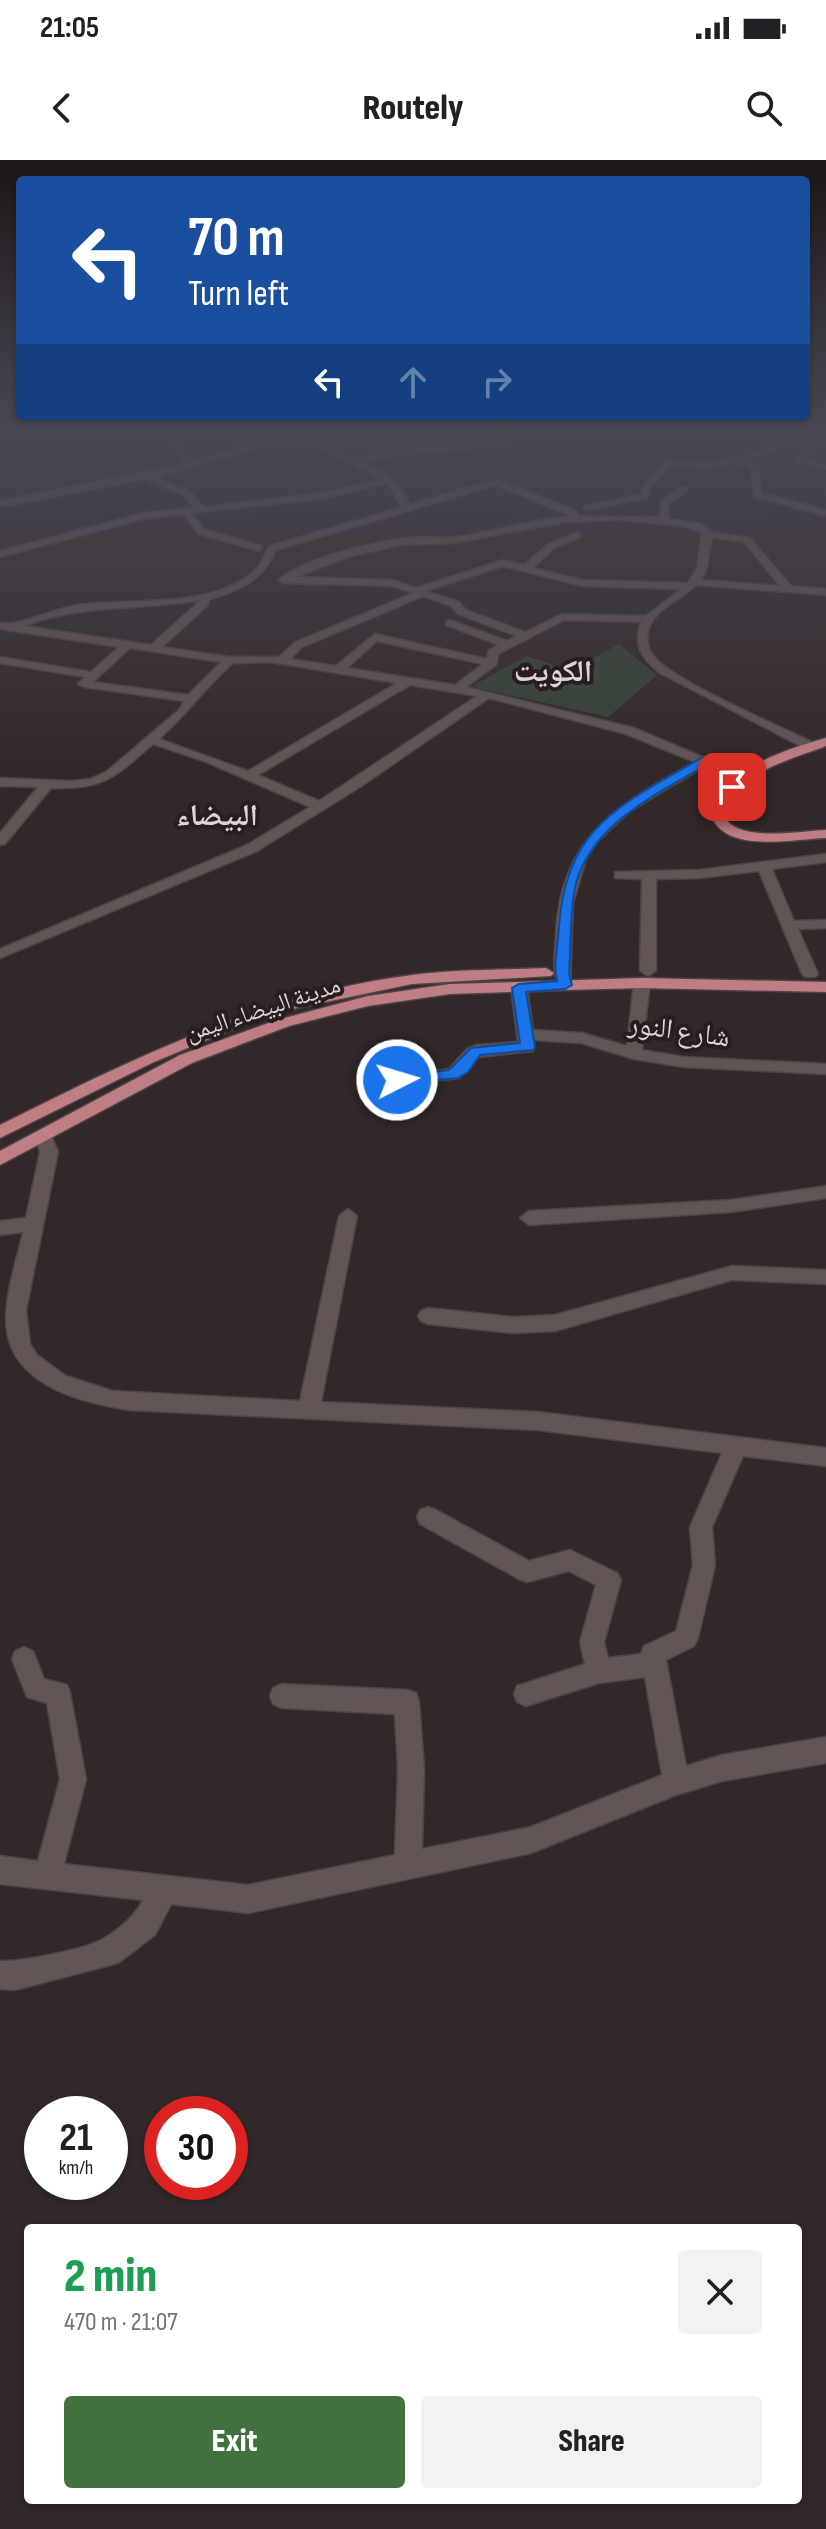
<!DOCTYPE html>
<meta charset="utf-8">
<style>
:root{--surface:#fff;--page:#f2f2f2;--text:#202124;--muted:#757577;--accent:#427140}
body{margin:0;font-family:"Sofia Sans Condensed","Noto Naskh Arabic",sans-serif;background:var(--page);color:var(--text);height:100vh;display:flex;flex-direction:column;font-size:30px;white-space:nowrap}
*{box-sizing:border-box;margin:0}
p{font-size:26px;color:var(--muted)}
.icon{flex:none;width:44px;height:44px;fill:none;stroke:currentColor;stroke-width:2;stroke-linecap:round;stroke-linejoin:round}
.map{position:relative;flex:1;overflow:hidden}
.sheet{position:absolute;left:24px;top:2064px;width:778px;height:280px;display:flex;flex-direction:column;background:var(--surface);border-radius:8px;box-shadow:0 2px 6px #0004}
.sheet>*{flex:none}
.banner{position:absolute;left:16px;top:16px;width:794px;height:244px;border-radius:8px;box-shadow:0 2px 6px #0004;background:#1a4fa0;color:#fff;overflow:hidden}
.speed{position:absolute;left:24px;top:1936px;display:flex;gap:16px;font-size:40px;font-weight:700;text-align:center}
.speed>*{display:grid;place-content:center;width:104px;height:104px;border-radius:50%;background:var(--surface);box-shadow:0 2px 6px #0004;line-height:1}
.speed small{font-size:20px;font-weight:400}
.speed .limit{border:12px solid #d22;background:#fff;color:#111}
.pin{position:absolute;display:grid;place-items:center;width:68px;height:68px;color:#fff;margin:-34px;border-radius:16px;box-shadow:0 4px 12px #0006}
.me{position:absolute;width:88px;margin:-44px;rotate:85deg;stroke-linejoin:round;filter:drop-shadow(0 0 6px #0008)}
.turn{display:flex;align-items:center;gap:28px;height:168px;padding:0 40px;font-size:36px}
.turn .icon{width:104px;height:104px;stroke-width:2.5}
.turn b{display:block;font-size:56px;line-height:68px}
.lanes{display:flex;align-items:center;height:76px;padding:0 40px;background:#0003;justify-content:center;gap:40px;direction:ltr}
.lanes .off{opacity:.35}
.round{display:grid;place-items:center;flex:none;width:84px;height:84px;border-radius:8px;background:var(--page)}
.headline{display:flex;align-items:center;justify-content:space-between;height:136px;padding:0 40px}
h1{font-size:48px;font-weight:800;line-height:60px;color:#1e9e55}
.primary-button{display:flex;gap:16px;margin-top:auto;padding:16px 40px}
.primary-button a{flex:1;height:92px;border-radius:8px;background:var(--accent);color:#fff;font-size:32px;font-weight:800;line-height:92px;text-align:center}
.primary-button a+a{background:var(--page);color:var(--text)}
.status{display:flex;justify-content:space-between;align-items:center;height:56px;padding:0 40px;background:var(--surface);direction:ltr}
.status svg{height:22px;fill:currentColor}
header{display:flex;justify-content:space-between;align-items:center;height:104px;padding:0 40px;background:var(--surface);font-size:36px;font-weight:800}
.map>svg:first-child{display:block}
</style>
<div class="status"><b>21:05</b><svg viewBox="0 0 49 12"><path d="M0 12V9h3v3zM5 12V6h3v6zM10 12V3h3v9zM15 12V0h3v12zM26 1h20v11H26zM47 4h2v5h-2z"/></svg></div>
<header><svg class="icon" aria-label="back" viewBox="0 0 24 24"><path d="M15 5l-7 7 7 7"/></svg>Routely<svg class="icon" aria-label="search" viewBox="0 0 24 24"><circle cx="10" cy="10" r="6"/><path d="M15 15l6 6"/></svg></header>
<div class="map">
<svg width="826" height="2369" viewBox="0 0 826 2369">
<rect width="100%" height="100%" fill="#332829"/>
<!-- green -->
<path fill="#374336" d="M 359,275 L 451,275 L 435,281 L 434,287 L 374,294 Z
M 619,484 L 657,515 L 608,557 L 478,528 L 474,525 L 527,496 L 571,511 Z"/>
<g fill="none" stroke-linecap="round" stroke-linejoin="round">
<!-- minor casing -->
<g stroke="#4d4344" stroke-width="3">
<path id="minor" d="M 285,275 L 305,275 L 351,297 L 435,286 L 480,285 L 495,275 L 504,275 L 482,289 L 435,290 L 359,301 L 393,318 L 410,344 L 496,319 L 575,350 L 578,356 L 660,357 L 661,341 L 681,327 L 687,327 L 687,331 L 668,344 L 669,359 L 701,364 L 711,372 L 750,378 L 791,426 L 826,429 L 826,435 L 696,425 C 681,440 653,449 648,472 C 646,480 648,488 653,495 C 672,521 782,567 816,584 L 816,590 L 808,590 L 660,513 C 643,500 631,484 642,462 L 564,460 L 498,494 L 496,505 L 466,527 L 634,568 L 750,617 L 740,620 L 705,606 L 630,651 L 597,682 L 586,699 L 573,743 L 570,828 L 560,828 C 551,812 555,791 556,774 C 561,675 618,645 695,602 L 626,574 L 489,538 L 360,627 L 257,691 L 0,798 L 0,789 L 247,685 L 310,647 L 204,601 L 153,584 C 115,617 104,630 51,628 L 5,684 L 0,685 L 0,673 L 38,627 L 0,626 L 0,618 L 71,621 L 90,619 L 106,612 L 180,549 L 184,541 L 84,527 L 78,524 L 85,517 L 0,503 L 0,497 L 91,512 L 119,487 L 0,469 L 0,463 C 19,466 53,449 77,445 C 130,438 218,449 257,408 C 263,402 265,393 269,386 L 402,347 L 388,323 L 321,339 L 191,353 L 205,370 L 262,386 L 259,391 L 199,374 L 183,354 L 143,359 L 0,397 L 0,391 L 143,353 L 195,347 L 183,335 L 145,319 L 0,347 L 0,341 L 184,304 L 171,280 L 175,278 L 191,302 ZM 296,276 L 383,319 L 321,333 L 204,347 L 189,331 L 155,318 ZM 496,325 L 570,356 C 531,360 493,372 455,377 C 443,379 430,376 418,377 C 379,380 308,396 278,420 L 283,423 L 392,426 L 413,433 L 294,483 L 279,497 L 230,497 L 162,487 L 207,446 L 210,439 C 240,431 264,419 276,390 ZM 620,360 L 684,366 L 702,373 L 697,408 L 688,423 L 582,420 L 533,408 L 554,388 L 581,377 L 578,372 L 548,384 L 524,405 L 503,400 L 416,428 L 393,420 L 296,417 L 351,396 L 400,385 L 454,383 L 566,362 ZM 712,377 L 744,382 L 780,426 L 701,420 L 707,408 ZM 503,406 L 582,426 L 681,429 L 646,456 L 562,454 L 525,472 L 466,450 L 459,442 L 426,431 ZM 423,436 L 451,446 L 458,454 L 517,476 L 507,481 L 450,460 L 446,461 L 446,465 L 499,485 L 489,490 L 487,499 L 375,474 L 336,506 L 290,499 L 302,487 ZM 201,440 L 151,485 L 24,466 C 81,444 142,450 201,440 ZM 377,481 L 483,504 L 455,525 L 347,508 ZM 130,488 L 221,502 L 188,535 L 93,522 ZM 271,502 L 397,523 L 248,611 L 159,579 C 187,554 205,528 233,503 ZM 410,525 L 477,536 L 319,641 L 258,615 Z
M 816,277 L 826,279 L 826,283 L 819,283 L 803,299 L 826,305 L 826,309 L 793,300 L 811,283 L 785,287 L 743,301 L 759,306 L 761,333 L 826,350 L 826,356 L 754,337 L 751,307 L 734,303 L 707,308 L 670,305 L 650,328 L 648,338 L 587,350 L 583,347 L 641,334 L 643,326 L 665,301 L 713,303 Z
M 826,694 L 826,702 L 772,709 L 794,761 L 826,760 L 826,768 L 798,769 L 818,814 L 815,817 L 805,817 L 802,814 L 759,711 L 699,718 L 656,719 L 656,811 L 648,816 L 640,811 L 642,719 L 615,718 L 615,712 L 699,710 Z
M 642,818 L 650,823 L 642,890 L 684,897 L 826,904 L 826,914 L 684,907 L 634,899 L 581,883 L 534,880 L 533,891 L 479,897 L 459,918 L 397,925 L 389,920 L 397,915 L 449,909 L 467,889 L 476,885 L 518,882 L 511,828 L 519,823 L 527,828 L 533,870 L 582,873 L 627,886 L 634,823 Z
M 44,971 L 50,973 L 58,992 L 26,1150 L 30,1184 L 37,1195 L 66,1216 L 113,1231 L 300,1241 L 339,1056 L 348,1049 L 357,1056 L 321,1242 L 538,1252 L 826,1288 L 826,1306 L 743,1296 L 712,1367 L 715,1405 L 698,1478 L 694,1486 L 666,1500 L 686,1606 L 722,1595 L 826,1577 L 826,1603 L 722,1621 L 676,1635 L 531,1693 L 248,1753 L 171,1744 L 155,1775 L 118,1803 L 15,1830 L 0,1829 L 0,1801 C 20,1802 87,1789 103,1779 C 120,1769 134,1757 143,1740 L 0,1724 L 0,1696 L 38,1701 L 60,1619 L 47,1543 L 27,1537 L 12,1499 L 15,1491 L 24,1487 L 33,1491 L 44,1519 L 67,1525 L 70,1533 L 86,1619 L 64,1704 L 248,1725 L 395,1695 L 398,1609 L 395,1554 L 282,1548 L 273,1544 L 270,1536 L 273,1528 L 282,1524 L 407,1530 L 416,1533 L 419,1542 L 424,1609 L 422,1689 L 531,1667 L 662,1615 L 645,1517 L 599,1523 L 526,1546 L 517,1542 L 514,1534 L 517,1526 L 585,1504 L 580,1482 L 596,1425 L 569,1411 L 527,1422 L 519,1419 L 420,1364 L 417,1357 L 420,1350 L 428,1347 L 436,1350 L 529,1401 L 570,1390 L 617,1413 L 621,1420 L 604,1482 L 608,1498 L 641,1494 L 644,1486 L 676,1471 L 693,1405 L 690,1367 L 722,1293 L 538,1270 L 130,1250 C 77,1242 4,1223 6,1156 C 7,1128 17,1099 23,1072 L 0,1075 L 0,1061 L 26,1058 L 40,992 L 35,977 Z
M 826,1026 L 826,1038 L 731,1052 L 529,1065 L 520,1058 L 529,1051 L 731,1040 Z
M 732,1106 L 826,1110 L 826,1124 L 732,1120 L 555,1171 L 513,1173 L 428,1164 L 421,1161 L 418,1156 L 421,1151 L 428,1148 L 513,1157 L 555,1155 Z"/>
</g>
<!-- major casing -->
<g stroke="#4d4344" stroke-width="3">
<path id="major" d="M 826,578 L 826,586 C 786,601 741,611 722,653 C 734,684 799,671 826,670 L 826,678 C 791,679 724,695 710,653 C 730,607 781,591 826,578 Z
M 546,808 L 554,813 L 551,816 L 412,824 L 297,848 L 248,863 L 154,902 L 0,978 L 0,965 C 132,899 263,834 412,815 C 455,809 502,810 546,808 Z
M 642,818 L 826,822 L 826,832 L 642,828 L 565,830 L 450,834 L 368,846 L 289,866 L 192,903 L 0,1005 L 0,991 L 180,895 L 277,860 L 368,836 L 450,824 Z"/>
</g>
<!-- minor -->
<use href="#minor" fill="#625556" fill-rule="evenodd"/>
<!-- major -->
<use href="#major" fill="#bf7d84" fill-rule="evenodd"/>
</g>
<!-- sky -->
<linearGradient id="sky" x2="0" y2="1"><stop stop-color="#1c1617"/><stop offset="0.45" stop-color="#4a4854"/><stop offset="1" stop-color="#4a4854" stop-opacity="0"/></linearGradient>
<rect width="826" height="606" fill="url(#sky)"/>
<!-- route -->
<path fill="#1a73e8" stroke="#114b97" stroke-width="2" d="M 701,598 L 709,598 L 749,617 L 736,630 L 728,630 L 728,625 L 736,618 L 706,605 C 654,636 585,667 574,733 C 570,759 571,787 569,813 L 572,825 L 565,829 L 526,832 L 535,887 L 533,890 L 480,895 L 468,912 L 458,918 L 392,924 L 389,920 L 397,916 L 449,910 L 471,888 L 520,883 L 512,828 L 519,824 L 557,821 C 553,804 558,784 559,766 C 567,664 622,645 701,598 Z"/>
<g text-anchor="middle" dominant-baseline="central" stroke-width="8" stroke-linejoin="round" paint-order="stroke">
<!-- far-street labels -->
<g font-size="24" fill="#dbd3d4" stroke="#291e1f">
<text transform="translate(263 849) rotate(-18)">مدينة البيضاء اليمن</text>
</g>
<!-- street labels -->
<g font-size="28" fill="#dbd3d4" stroke="#291e1f">
<text transform="translate(679 871) rotate(8)">شارع النور</text>
</g>
<!-- far-district labels -->
<g font-size="30" font-weight="bold" fill="#dbd3d4" stroke="#291e1f">
<text x="553" y="512">الكويت</text>
<text x="217" y="656">البيضاء</text>
</g>
</g>
</svg>
<div class="speed"><div>21<small>km/h</small></div><div class="limit">30</div></div>
<div class="pin" style="left:732px;top:627px;background:#d93025"><svg class="icon" aria-label="arrive" viewBox="0 0 24 24"><path d="M6 21V4h12l-3 4 3 4H6"/></svg></div>
<svg class="me" style="left:397px;top:920px" viewBox="-20 -20 40 40"><circle r="17" fill="#1a73e8" stroke="#fff" stroke-width="3"/><path d="M0-11L8 9 0 5-8 9z" fill="#fff"/></svg>
<div class="banner">
<div class="turn"><svg class="icon" aria-label="left" viewBox="0 0 24 24"><path d="M17 20v-9H6M10 6l-5 5 5 5"/></svg><div><b>70 m</b>Turn left</div></div>
<div class="lanes"><svg class="icon" aria-label="left" viewBox="0 0 24 24"><path d="M17 20v-9H6M10 6l-5 5 5 5"/></svg><svg class="icon off" aria-label="ahead" viewBox="0 0 24 24"><path d="M12 20V5M6 11l6-6 6 6"/></svg><svg class="icon off" aria-label="right" viewBox="0 0 24 24"><path d="M7 20v-9h11M14 6l5 5-5 5"/></svg></div>
</div>
<section class="sheet">
<div class="headline"><div><h1>2 min</h1><p>470 m · 21:07</p></div><a class="round"><svg class="icon" aria-label="close" viewBox="0 0 24 24"><path d="M6 6l12 12M18 6L6 18"/></svg></a></div>
<div class="primary-button"><a>Exit</a><a>Share</a></div>
</section>
</div>
